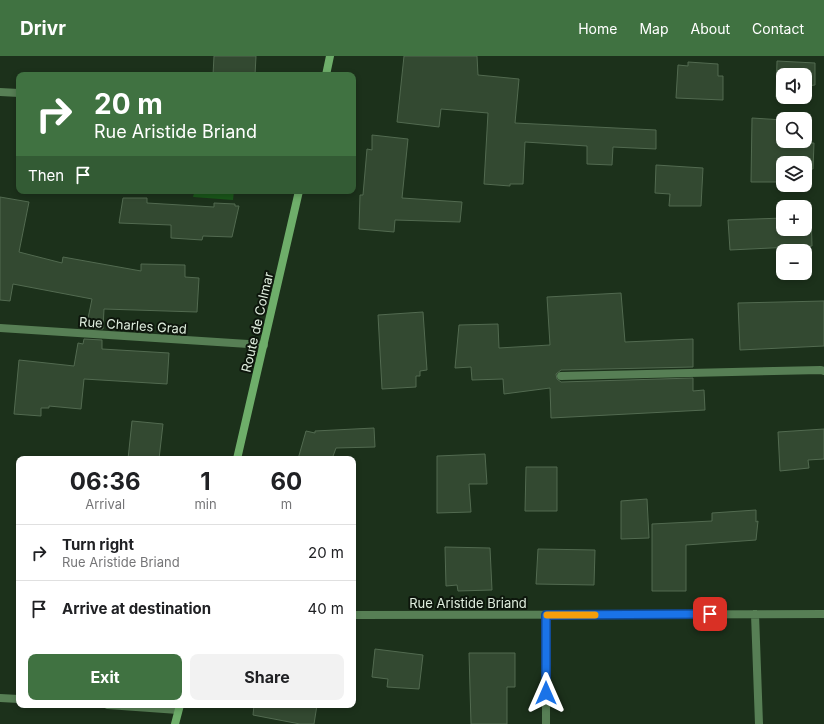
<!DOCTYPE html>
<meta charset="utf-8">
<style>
:root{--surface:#fff;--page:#f2f2f2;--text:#202124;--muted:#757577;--line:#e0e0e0;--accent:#407241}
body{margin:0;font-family:Inter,sans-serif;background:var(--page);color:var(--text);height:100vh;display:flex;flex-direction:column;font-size:15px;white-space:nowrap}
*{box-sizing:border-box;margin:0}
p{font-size:13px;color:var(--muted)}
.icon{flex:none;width:22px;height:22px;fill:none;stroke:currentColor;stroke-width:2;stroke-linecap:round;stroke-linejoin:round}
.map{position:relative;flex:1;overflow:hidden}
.drawer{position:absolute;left:16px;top:400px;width:340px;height:252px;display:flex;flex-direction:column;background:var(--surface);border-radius:8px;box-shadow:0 2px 6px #0003}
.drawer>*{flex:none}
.banner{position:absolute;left:16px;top:16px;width:340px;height:122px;border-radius:8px;box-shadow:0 2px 6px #0003;background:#407241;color:#fff;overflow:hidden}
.tools{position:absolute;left:776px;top:12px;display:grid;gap:8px}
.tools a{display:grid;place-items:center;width:36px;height:36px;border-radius:8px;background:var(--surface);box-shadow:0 2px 6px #0003;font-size:20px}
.pin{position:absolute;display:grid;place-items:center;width:34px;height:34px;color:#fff;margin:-17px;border-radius:8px;box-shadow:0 2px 6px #0006}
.me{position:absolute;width:44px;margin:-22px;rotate:0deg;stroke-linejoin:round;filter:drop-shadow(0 0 3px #0008)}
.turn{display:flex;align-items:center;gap:14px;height:84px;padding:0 12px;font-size:18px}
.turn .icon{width:52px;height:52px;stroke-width:2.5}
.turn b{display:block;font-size:28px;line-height:34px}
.then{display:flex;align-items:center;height:38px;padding:0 12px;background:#0003;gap:8px;font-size:15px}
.eta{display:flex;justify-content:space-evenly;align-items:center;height:68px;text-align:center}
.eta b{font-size:24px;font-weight:700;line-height:28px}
.action{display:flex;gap:8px;margin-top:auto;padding:8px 12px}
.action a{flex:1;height:46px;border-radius:8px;background:var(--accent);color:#fff;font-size:16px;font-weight:700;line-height:46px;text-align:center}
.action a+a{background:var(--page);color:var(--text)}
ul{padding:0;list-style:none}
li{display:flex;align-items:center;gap:12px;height:56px;padding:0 12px;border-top:1px solid var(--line)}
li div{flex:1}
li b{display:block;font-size:15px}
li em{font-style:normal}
header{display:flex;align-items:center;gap:24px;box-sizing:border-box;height:56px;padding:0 20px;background:var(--accent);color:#fff}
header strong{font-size:19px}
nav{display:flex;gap:22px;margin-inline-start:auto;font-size:14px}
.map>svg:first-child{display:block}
</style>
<header>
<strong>Drivr</strong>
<nav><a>Home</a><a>Map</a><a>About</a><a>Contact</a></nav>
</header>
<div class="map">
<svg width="824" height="668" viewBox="0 0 824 668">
<rect width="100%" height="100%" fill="#1c311b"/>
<!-- water -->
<path fill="#1a571a" d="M 190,135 L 234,135 L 233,144 L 193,141 L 194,137 Z"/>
<!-- building -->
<path fill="#334931" stroke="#526a50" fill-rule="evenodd" d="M 214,0 L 256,0 L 255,19 L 213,19 Z
M 404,0 L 477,0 L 478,19 L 519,23 L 515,67 L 656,74 L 656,93 L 613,91 L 612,109 L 587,108 L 587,90 L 525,86 L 523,128 L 510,128 L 510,130 L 484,128 L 488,57 L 441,53 L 439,71 L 397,66 Z
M 777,5 L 815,7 L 815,29 L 807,30 L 807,42 L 776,41 ZM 783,19 L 805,19 L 805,41 L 783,41 Z
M 688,6 L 718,8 L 718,20 L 723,20 L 723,44 L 676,42 L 678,9 L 688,10 Z
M 752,62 L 783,64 L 784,87 L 814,87 L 813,113 L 805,113 L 805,107 L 783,107 L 783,126 L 751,126 Z
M 372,79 L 408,83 L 402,142 L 462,146 L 460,166 L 395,164 L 394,176 L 359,173 L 360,139 L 363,139 L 367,93 L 372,94 Z
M 656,109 L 703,112 L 701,150 L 669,150 L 670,138 L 655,137 Z
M 0,141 L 29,146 L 19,196 L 62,207 L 63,201 L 141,215 L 141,208 L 185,209 L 185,221 L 199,222 L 197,256 L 104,253 L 103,273 L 86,272 L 92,243 L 13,228 L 10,245 L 0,244 Z
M 123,142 L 147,142 L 147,147 L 214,151 L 214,147 L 235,148 L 235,150 L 239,150 L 232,181 L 203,180 L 202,184 L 171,182 L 171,169 L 119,167 Z
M 805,161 L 811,161 L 812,190 L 730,194 L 728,164 L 783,162 L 783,173 L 805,173 Z
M 621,237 L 625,286 L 693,283 L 693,311 L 561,314 L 556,318 L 557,323 L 561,326 L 693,322 L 693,335 L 704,334 L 705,354 L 551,362 L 550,332 L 504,338 L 503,323 L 472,324 L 471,311 L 455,312 L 459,269 L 498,268 L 499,292 L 550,289 L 547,241 Z
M 824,245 L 824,290 L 740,294 L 738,247 Z
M 423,256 L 427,314 L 420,315 L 420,320 L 416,320 L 416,331 L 382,333 L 378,259 Z
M 84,283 L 102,284 L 102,293 L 169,297 L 167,328 L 84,323 L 81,353 L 49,350 L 49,352 L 41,352 L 41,360 L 14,358 L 19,304 L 74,310 L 78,287 L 83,288 Z
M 132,365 L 163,368 L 159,403 L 128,403 Z
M 374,372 L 375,391 L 336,392 L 332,403 L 298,403 L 306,375 L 315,377 L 315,375 Z
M 824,373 L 824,403 L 808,404 L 809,412 L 780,415 L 778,376 Z
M 485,398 L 487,428 L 469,428 L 471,456 L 437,457 L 437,400 Z
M 526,411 L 557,411 L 557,455 L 525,455 Z
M 647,443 L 649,482 L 621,483 L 621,445 Z
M 756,454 L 756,466 L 758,465 L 756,484 L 686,489 L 686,535 L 652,535 L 652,468 L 712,465 L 712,457 Z
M 445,491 L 490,492 L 492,534 L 458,535 L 457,529 L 446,530 Z
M 538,493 L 595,494 L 594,529 L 536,528 Z
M 375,593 L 423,599 L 419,633 L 387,631 L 388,623 L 372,621 Z
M 469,597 L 515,597 L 515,631 L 507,631 L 507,668 L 471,668 Z
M 254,649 L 317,649 L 314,668 L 300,668 L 253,659 Z"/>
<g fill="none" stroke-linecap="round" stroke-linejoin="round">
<!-- lane -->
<path stroke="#577f55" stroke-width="8" d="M 561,320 L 821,314 L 824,315"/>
<!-- street -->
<path stroke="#577f55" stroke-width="8" d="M 0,36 L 19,37
M 0,272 L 264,289
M 755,558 L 759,668
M 353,559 L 824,558
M 0,642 L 19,643
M 108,649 L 178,654
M 546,668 L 546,559"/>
<!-- secondary -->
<path stroke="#6eae6a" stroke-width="8" d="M 326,19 L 330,0
M 237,403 L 299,135
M 175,668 L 180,649"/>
</g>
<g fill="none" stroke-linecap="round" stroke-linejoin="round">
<!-- route casing -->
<g stroke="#114b97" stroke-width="10">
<path id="route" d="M 546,637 L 546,559 L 710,558"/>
</g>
<!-- route -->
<use href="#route" stroke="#1a73e8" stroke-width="7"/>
<!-- slow -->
<path stroke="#f59e0b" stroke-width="7" d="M 547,559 L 595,559"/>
</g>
<g text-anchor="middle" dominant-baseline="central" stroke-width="4" stroke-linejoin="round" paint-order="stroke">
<!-- street labels -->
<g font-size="13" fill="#dfedde" stroke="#0d160c">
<text transform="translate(257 266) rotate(-77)">Route de Colmar</text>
<text transform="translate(133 269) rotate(4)">Rue Charles Grad</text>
<text x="468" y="547">Rue Aristide Briand</text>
</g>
</g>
</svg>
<div class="tools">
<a><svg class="icon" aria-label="sound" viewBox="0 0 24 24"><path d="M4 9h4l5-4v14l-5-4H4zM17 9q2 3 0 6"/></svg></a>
<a><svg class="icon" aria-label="search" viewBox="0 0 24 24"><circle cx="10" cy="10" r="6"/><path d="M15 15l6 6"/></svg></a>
<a><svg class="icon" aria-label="layers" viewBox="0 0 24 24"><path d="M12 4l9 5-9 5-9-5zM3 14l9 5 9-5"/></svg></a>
<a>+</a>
<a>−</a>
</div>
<div class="pin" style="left:710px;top:558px;background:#d93025"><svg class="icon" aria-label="arrive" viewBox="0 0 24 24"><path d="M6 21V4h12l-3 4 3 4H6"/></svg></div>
<svg class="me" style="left:546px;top:637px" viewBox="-20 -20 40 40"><path d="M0-17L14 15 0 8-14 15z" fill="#1a73e8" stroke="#fff" stroke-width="4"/></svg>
<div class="banner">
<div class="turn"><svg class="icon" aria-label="right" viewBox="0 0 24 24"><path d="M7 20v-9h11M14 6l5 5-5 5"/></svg><div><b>20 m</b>Rue Aristide Briand</div></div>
<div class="then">Then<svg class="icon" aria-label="arrive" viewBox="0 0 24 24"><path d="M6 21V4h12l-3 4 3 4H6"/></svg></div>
</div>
<section class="drawer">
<div class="eta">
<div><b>06:36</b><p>Arrival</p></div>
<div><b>1</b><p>min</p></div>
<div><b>60</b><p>m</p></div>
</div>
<ul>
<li><svg class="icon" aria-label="right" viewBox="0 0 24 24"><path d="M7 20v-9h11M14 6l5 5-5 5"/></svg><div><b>Turn right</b><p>Rue Aristide Briand</p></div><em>20 m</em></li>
<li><svg class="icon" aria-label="arrive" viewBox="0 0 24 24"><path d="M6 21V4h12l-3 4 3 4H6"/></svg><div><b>Arrive at destination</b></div><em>40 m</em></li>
</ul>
<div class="action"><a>Exit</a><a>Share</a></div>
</section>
</div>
